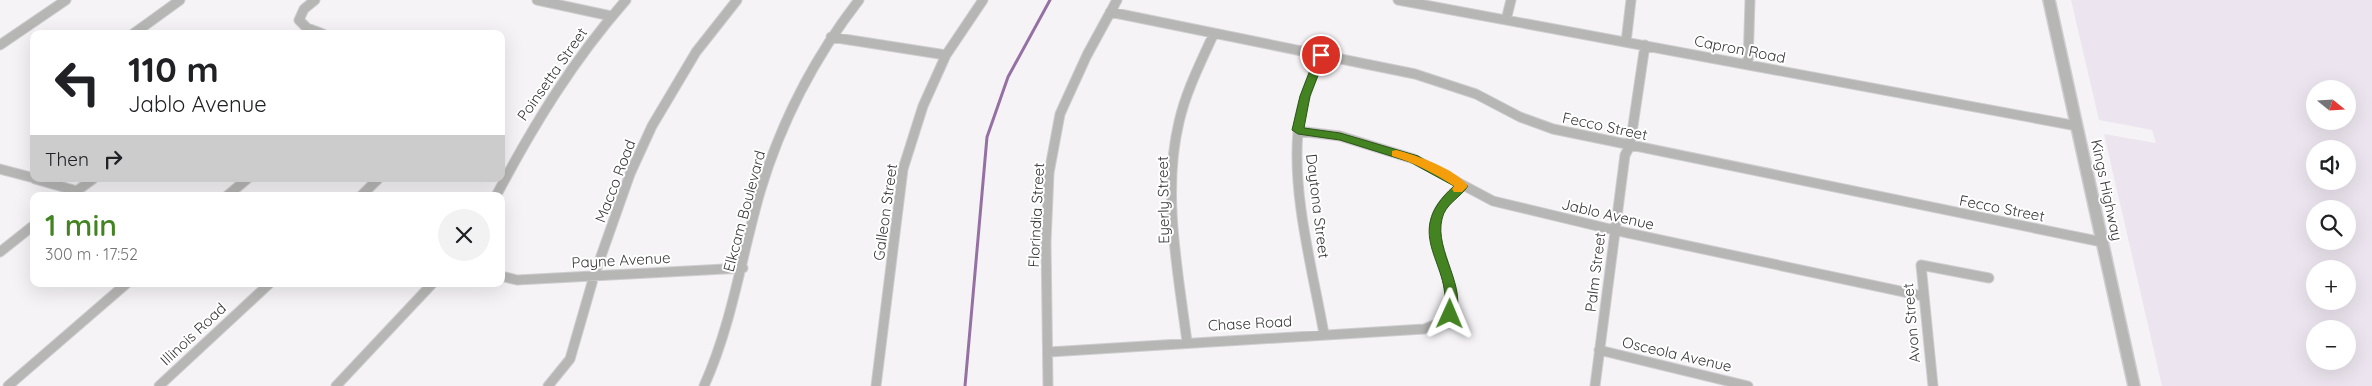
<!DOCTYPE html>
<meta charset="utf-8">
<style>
:root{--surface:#fff;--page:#f2f2f2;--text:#202124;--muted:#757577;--accent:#448322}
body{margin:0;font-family:Quicksand,sans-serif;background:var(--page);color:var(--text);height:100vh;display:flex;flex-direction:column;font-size:19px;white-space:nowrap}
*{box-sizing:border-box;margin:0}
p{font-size:16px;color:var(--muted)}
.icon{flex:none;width:28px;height:28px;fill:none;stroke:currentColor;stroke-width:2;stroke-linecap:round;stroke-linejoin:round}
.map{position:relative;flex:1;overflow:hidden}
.drawer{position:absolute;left:30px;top:192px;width:475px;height:95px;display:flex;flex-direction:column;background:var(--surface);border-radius:10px;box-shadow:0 5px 20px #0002}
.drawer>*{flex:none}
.banner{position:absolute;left:30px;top:30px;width:475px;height:152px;border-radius:10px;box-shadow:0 5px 20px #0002;background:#fff;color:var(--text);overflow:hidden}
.needle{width:32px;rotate:108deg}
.controls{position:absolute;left:2306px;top:80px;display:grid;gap:10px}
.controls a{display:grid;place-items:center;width:50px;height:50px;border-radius:50%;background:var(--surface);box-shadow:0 5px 20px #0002;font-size:25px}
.pin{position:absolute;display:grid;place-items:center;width:42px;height:42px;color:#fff;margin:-21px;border:2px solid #fff;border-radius:50%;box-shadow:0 1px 5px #0007}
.me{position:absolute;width:55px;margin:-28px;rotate:1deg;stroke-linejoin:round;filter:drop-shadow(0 0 4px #0008)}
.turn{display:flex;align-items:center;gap:18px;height:105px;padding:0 15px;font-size:22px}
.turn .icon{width:65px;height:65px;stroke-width:2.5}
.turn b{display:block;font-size:35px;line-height:42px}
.then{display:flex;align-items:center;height:48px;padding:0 15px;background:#0003;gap:10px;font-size:19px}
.round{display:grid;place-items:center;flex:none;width:52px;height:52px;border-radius:26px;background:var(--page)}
.headline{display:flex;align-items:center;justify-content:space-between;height:85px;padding:0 15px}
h1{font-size:30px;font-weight:600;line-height:38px;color:var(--accent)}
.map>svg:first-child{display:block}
</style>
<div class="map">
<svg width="2372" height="386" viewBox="0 0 2372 386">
<rect width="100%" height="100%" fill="#f5f3f6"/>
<!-- built -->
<path fill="#ece5ef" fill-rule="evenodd" d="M 2071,0 L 2372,0 L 2372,386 L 2162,386 L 2104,134 L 2156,143 L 2152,130 L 2099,120 ZM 2315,89 L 2348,89 L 2348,121 L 2315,121 ZM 2315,149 L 2348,149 L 2348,181 L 2315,181 ZM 2315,209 L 2348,209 L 2348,241 L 2315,241 ZM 2315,269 L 2348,269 L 2348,301 L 2315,301 ZM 2315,329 L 2348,329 L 2348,361 L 2315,361 Z"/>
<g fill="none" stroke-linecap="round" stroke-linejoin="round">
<!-- stream -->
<path stroke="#9571a3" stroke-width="3" d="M 965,386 L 987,137 L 1008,77 L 1050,0"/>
<!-- minor casing -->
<g stroke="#cfcdd0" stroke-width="11">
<path id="minor" d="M 315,0 L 304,9 L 299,20 L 307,28 L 323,34
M 537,0 L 611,16
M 1398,0 L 2077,126
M 1110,12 L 1415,74 L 1476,94 L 1520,117 L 1553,129 L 2102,242
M 1506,20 L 1511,0
M 133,34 L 180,0
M 831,37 L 946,55
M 1626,42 L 1631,0
M 0,45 L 66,0
M 1321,55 C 1311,80 1300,105 1298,132 C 1292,195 1313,272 1324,334
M 1748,64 L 1750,0
M 1298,131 L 1340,136 L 1414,159 L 1493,201 L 1614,230 L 1923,296
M 0,169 L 34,178
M 35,179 L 77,191
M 70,196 L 93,179
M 227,196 L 247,179
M 361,196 L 378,179
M 496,196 C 533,126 573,60 626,0
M 0,252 L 34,225
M 501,276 L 517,280 L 743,268
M 1187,342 C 1178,271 1162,193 1179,122 C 1186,91 1201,62 1214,33
M 1599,350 L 1748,386
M 1049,352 L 1424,329 C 1432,326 1442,323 1448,316 C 1466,294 1426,244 1437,215 C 1442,203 1453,194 1462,186
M 8,386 L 126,284
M 159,386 L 269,284
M 336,386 L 432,284
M 548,386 L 570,359 L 594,276 L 630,174 L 652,126 L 696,52 L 737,0
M 704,386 C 732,324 741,258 760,192 C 781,122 814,58 859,0
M 876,386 L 903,169 L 923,106 L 946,55 L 983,0
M 1048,386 L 1046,242 L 1049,173 L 1060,114 L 1087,55 L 1117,0
M 1595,386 L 1625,155 L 1630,146 L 1645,45
M 1933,386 L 1921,265 L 1989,278"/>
</g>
<!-- tertiary casing -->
<g stroke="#cfcdd0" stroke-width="14">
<path id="tertiary" d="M 2049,0 L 2134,386"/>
</g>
<!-- minor -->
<use href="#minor" stroke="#b6b7b5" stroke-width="9"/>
<!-- tertiary -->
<use href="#tertiary" stroke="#b6b7b5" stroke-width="11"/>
</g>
<!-- route -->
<path fill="#448322" stroke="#2c5516" d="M 1321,52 L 1326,55 L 1310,96 L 1304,128 L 1340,133 L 1418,156 L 1468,186 C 1460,198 1445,204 1442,219 C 1434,251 1469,289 1454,318 L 1445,318 L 1443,314 C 1456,265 1398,236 1454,186 L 1410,162 L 1340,140 L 1298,134 L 1292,130 L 1300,96 L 1316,55 Z"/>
<!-- slow -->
<path fill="#f59e0b" d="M 1396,150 C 1416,155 1456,169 1468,186 L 1462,192 L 1454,192 L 1452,189 L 1454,186 C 1434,173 1415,163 1392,156 L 1392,151 Z"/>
<g text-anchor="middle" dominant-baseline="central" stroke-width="4" stroke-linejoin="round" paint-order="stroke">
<!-- street labels -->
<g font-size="15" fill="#373638" stroke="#fff">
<text transform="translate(1740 49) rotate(11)">Capron Road</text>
<text transform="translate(552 74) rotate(-55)">Poinsetta Street</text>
<text transform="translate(1605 126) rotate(12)">Fecco Street</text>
<text transform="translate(615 181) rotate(-69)">Macco Road</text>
<text transform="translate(2107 190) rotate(78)">Kings Highway</text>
<text transform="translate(1163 200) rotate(-91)">Eyerly Street</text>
<text transform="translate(1318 206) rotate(83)">Daytona Street</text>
<text transform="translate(2002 208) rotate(11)">Fecco Street</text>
<text transform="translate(744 211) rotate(-75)">Elkcam Boulevard</text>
<text transform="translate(885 212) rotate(-82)">Galleon Street</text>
<text transform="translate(1608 214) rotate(13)">Jablo Avenue</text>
<text transform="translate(1036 215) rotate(-87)">Florindia Street</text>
<text transform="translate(621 260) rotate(-3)">Payne Avenue</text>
<text transform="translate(1595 272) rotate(-83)">Palm Street</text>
<text transform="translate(1250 323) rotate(-3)">Chase Road</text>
<text transform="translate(1911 323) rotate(-95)">Avon Street</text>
<text transform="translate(193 334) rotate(-43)">Illinois Road</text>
<text transform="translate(1677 354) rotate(13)">Osceola Avenue</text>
</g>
</g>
</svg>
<div class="controls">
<a><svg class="needle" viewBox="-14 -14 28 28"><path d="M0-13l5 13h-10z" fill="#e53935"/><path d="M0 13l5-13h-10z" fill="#757577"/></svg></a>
<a><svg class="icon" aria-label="sound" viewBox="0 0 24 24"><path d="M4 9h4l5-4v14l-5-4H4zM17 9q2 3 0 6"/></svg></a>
<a><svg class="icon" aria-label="search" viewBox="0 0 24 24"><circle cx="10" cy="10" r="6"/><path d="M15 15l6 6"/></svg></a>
<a>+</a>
<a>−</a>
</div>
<div class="pin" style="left:1321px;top:55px;background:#d93025"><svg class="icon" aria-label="arrive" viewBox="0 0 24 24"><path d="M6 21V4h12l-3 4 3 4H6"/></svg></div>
<svg class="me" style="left:1450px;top:314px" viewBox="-20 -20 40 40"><path d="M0-17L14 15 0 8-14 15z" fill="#448322" stroke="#fff" stroke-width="4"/></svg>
<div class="banner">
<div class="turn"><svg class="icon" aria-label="left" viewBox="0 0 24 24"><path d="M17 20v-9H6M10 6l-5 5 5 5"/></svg><div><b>110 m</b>Jablo Avenue</div></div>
<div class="then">Then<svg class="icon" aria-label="right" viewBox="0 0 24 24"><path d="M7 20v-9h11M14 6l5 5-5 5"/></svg></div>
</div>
<section class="drawer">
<div class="headline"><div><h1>1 min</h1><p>300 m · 17:52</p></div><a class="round"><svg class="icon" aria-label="close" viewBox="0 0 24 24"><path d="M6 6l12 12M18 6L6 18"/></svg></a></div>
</section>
</div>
